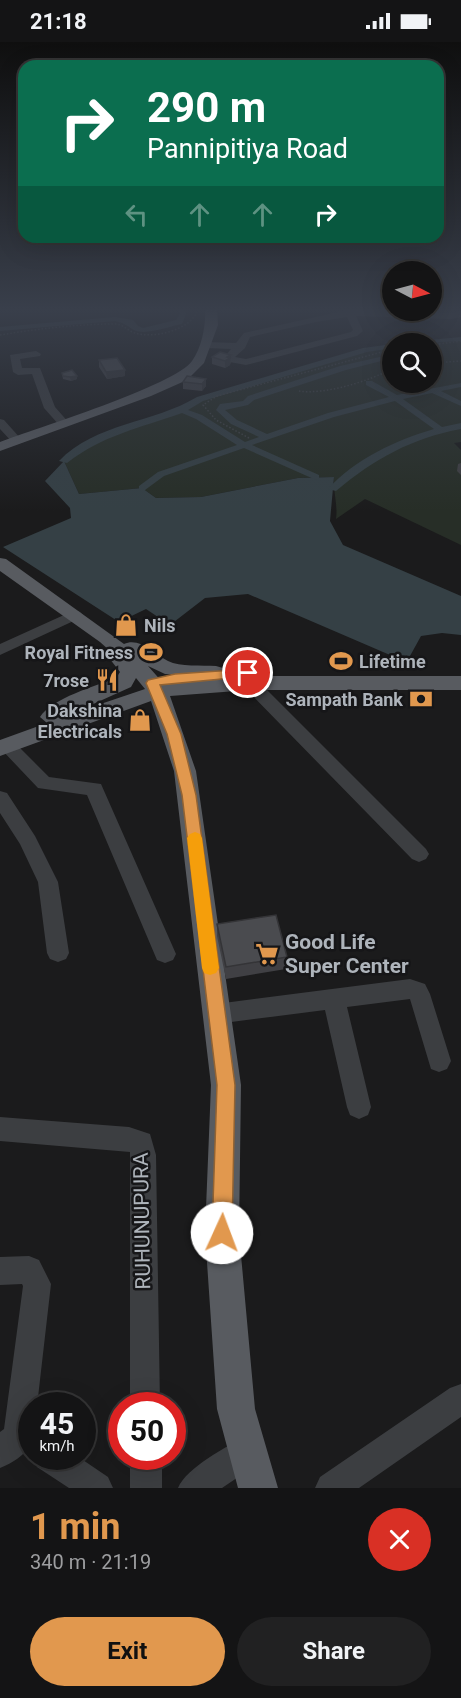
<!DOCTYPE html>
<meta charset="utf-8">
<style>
:root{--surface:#141415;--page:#212122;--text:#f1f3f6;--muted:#9d9ea0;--line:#333334;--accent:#e1984e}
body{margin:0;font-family:Roboto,sans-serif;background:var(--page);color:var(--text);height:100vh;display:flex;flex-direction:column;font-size:22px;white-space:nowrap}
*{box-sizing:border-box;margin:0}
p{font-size:20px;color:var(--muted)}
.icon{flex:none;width:33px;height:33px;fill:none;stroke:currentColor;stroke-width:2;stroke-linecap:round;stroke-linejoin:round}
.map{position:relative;height:1446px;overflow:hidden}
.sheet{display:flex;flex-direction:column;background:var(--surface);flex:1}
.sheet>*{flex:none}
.hud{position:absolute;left:18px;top:18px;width:426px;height:183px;border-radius:18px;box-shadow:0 6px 24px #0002,0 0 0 2px var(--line);background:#0b6e4f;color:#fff;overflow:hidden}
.needle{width:39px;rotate:96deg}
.controls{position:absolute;left:382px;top:219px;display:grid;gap:12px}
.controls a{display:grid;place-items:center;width:60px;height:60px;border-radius:50%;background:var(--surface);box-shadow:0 6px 24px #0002,0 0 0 2px var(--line);font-size:30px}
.speed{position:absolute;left:18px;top:1350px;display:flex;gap:12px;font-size:30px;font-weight:700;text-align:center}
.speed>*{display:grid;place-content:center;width:78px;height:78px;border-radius:50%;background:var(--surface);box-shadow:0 6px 24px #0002,0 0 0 2px var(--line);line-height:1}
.speed small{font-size:15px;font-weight:400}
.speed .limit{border:9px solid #d22;background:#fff;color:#111}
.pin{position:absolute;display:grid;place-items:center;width:51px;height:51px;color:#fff;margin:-26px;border:3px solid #fff;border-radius:50%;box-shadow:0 2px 6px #0007}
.me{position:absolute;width:66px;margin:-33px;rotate:2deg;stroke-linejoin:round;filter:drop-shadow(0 0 4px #0008)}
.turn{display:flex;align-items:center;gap:21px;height:126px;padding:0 30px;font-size:27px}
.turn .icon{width:78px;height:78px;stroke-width:2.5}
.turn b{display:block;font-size:42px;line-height:51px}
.lanes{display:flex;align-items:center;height:57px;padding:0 30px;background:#0003;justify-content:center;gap:30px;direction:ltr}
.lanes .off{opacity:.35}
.round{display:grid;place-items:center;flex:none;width:63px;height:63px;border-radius:32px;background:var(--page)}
.head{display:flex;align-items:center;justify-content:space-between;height:102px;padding:0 30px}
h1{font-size:36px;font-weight:700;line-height:45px;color:var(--accent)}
.button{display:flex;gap:12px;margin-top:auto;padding:12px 30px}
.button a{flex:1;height:69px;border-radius:36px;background:var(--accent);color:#111;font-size:24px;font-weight:700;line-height:69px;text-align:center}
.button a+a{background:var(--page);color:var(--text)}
.status{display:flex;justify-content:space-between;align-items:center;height:42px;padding:0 30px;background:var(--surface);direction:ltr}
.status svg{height:16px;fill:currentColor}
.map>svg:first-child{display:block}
</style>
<div class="status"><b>21:18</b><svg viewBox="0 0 49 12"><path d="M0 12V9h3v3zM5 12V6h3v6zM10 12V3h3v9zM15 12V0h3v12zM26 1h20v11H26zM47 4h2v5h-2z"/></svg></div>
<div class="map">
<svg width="461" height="1446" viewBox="0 0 461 1446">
<rect width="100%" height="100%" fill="#1b1b1c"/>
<!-- green -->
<path fill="#272e27" d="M 461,297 L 461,400 L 454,401 L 461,408 L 461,503 L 365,457 L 336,477 C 338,463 333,450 334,435 L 298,436 L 201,455 L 156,456 L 142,446 L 79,452 L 64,419 L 86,402 L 108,392 L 155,379 L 182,368 L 200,357 L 366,308 L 393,304 L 393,340 L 432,340 L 432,302 L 408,301 Z"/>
<!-- water -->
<path fill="#354045" d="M 64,419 L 79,452 L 142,446 L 156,456 L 201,455 L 298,436 L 334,435 L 330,479 L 343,503 L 461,554 L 461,593 L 442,591 L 421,594 L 410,614 L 390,613 L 248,552 L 205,556 L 170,583 L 146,567 L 119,580 L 3,505 L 71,476 L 70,466 L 45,439 Z"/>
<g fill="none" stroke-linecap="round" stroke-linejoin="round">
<!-- canal -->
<path fill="#354045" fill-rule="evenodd" d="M 179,266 L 185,266 L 186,272 L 182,282 C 169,284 144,295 132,287 C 126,283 124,281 115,279 L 0,289 L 0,285 L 115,275 L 133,278 L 138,284 L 143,286 L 176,278 L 180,272 Z
M 461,295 L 461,299 L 405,302 L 408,300 Z
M 393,302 L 393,306 L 367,310 L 203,359 L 188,368 L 202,373 L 245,400 L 259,395 L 231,382 L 216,368 L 220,362 L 243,359 L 248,354 L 340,324 L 393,312 L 393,316 L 346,328 L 254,358 L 248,363 L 225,368 L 237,378 L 267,392 L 328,371 L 389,355 L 366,343 L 366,339 L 372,339 L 397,353 L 461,341 L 461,345 L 441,349 L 461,359 L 461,364 L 432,351 L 403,357 L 442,385 L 461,381 L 461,387 C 412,396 374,417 336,449 L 328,447 C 355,417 396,398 434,387 L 395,359 L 334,375 L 252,403 L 319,433 L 319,437 L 316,438 L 244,406 L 164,434 L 145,448 L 139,448 L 139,444 L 158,430 L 237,403 L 196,377 L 182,371 C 140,386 103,393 67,421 L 59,419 C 95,381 154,381 197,355 L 363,306 Z
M 439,330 L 442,330 L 442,334 L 432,337 L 432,332 Z"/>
<!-- path -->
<path stroke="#424548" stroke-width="1.5" stroke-dasharray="1.5 2" stroke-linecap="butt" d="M 0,293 C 37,287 77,282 115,282 C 123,282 128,289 135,291 C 154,297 189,288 197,270
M 432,303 L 461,299
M 432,321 L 461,319
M 299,349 C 325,353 370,339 393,326
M 249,396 L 216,378 L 203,363 L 217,354 L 393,307"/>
<!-- minor -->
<path fill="#3c3e41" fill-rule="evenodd" d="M 367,267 L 451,271 L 461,269 L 461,275 L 451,277 L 356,274 L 363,289 L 357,294 L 246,323 L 224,319 L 223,317 L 231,307 L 206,306 L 201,303 L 206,300 L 236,301 L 244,291 L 347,268 ZM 347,275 L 353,288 L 351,290 L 246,317 L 235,315 L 245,306 L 250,295 L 316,280 Z
M 36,309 L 41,312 L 40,314 L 20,317 L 22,326 L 40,326 L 55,365 L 70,382 L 68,384 L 60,384 L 44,366 L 32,332 L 18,333 L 13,330 L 10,313 Z
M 0,377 L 4,378 L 21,397 L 21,401 L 13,401 L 0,387 Z
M 75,568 L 80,570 L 83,573 L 80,576 L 0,613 L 0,602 Z
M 250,636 L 256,637 L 426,807 L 429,812 L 426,817 L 419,820 L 412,817 L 244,645 L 242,641 L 244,637 Z
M 7,697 L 13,699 L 49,735 L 101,742 L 176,912 L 173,918 L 165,921 L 157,918 L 87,753 L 38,746 L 1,707 L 1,699 Z
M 0,749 L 7,751 L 35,794 L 58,840 L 69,911 L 66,917 L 58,920 L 50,917 L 47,911 L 38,840 L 20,802 L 0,771 Z
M 410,937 L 425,942 L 430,952 L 451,1019 L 447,1027 L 439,1030 L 431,1027 L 410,957 L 347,965 L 371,1065 L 368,1073 L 359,1077 L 350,1073 L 347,1065 L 325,968 L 216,982 L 208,979 L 205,972 L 208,965 L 216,962 Z
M 0,1075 L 129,1085 L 150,1092 L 156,1113 L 160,1364 L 130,1364 L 130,1110 L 0,1099 Z
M 29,1214 L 39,1218 L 51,1242 L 37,1364 L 32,1364 C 32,1397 36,1411 0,1426 L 0,1390 L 4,1387 L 23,1244 L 22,1242 L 0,1243 L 0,1215 Z
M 461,1342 L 461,1375 L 359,1446 L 315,1446 L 320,1435 L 450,1346 Z
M 248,1394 L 259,1399 L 264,1410 L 259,1421 L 222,1446 L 178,1446 C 186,1426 228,1403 248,1394 Z
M 33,1414 L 77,1414 L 108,1435 L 113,1446 L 69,1446 L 37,1425 Z
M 130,1414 L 162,1414 L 162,1446 L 130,1446 Z"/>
<!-- major -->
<path fill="#585b60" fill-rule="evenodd" d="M 205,266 L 217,266 L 218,283 L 204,321 L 187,338 L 151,354 L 0,409 L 0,400 C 34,387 176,343 192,319 C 202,305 206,283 205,266 Z
M 0,516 L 6,517 L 124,602 C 140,595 154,612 168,619 C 180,625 202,623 216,624 L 223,626 L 226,630 L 223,634 L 216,636 L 165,632 L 148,624 L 164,642 L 250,634 L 461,634 L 461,648 L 250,648 L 170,654 L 196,729 L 241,1043 L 239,1191 L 255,1367 L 278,1446 L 238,1446 L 217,1367 L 205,1191 L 211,1043 L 174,729 L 151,659 L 0,714 L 0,698 L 47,681 L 40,675 C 52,656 96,644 116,636 L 120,630 L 106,612 L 109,608 L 100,600 L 0,529 ZM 136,636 L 145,647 L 71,672 L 131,645 Z"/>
</g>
<!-- wall -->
<path fill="#404044" d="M 378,266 L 389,266 L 388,269 Z
M 212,315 L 231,320 L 230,323 L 225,326 L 212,322 Z
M 99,318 L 125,334 L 107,337 L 99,325 Z
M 62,331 L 77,337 L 71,339 L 63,337 Z
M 187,334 L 206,344 L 202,349 L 183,347 L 183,340 Z
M 461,421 L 461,433 L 457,429 L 458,422 Z
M 217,882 L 287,915 L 286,927 L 226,937 L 217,894 Z"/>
<!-- shaded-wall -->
<path fill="#343437" d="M 231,313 L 230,323 L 225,326 L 225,319 L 227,315 Z
M 125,328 L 125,334 L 107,337 L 106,330 Z
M 77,334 L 77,337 L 71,339 L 70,335 Z
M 206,337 L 206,344 L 202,349 L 202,342 Z"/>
<!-- building -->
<path fill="#4a4b4f" stroke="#343437" stroke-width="1.5" d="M 220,310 L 231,313 L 227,315 L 230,316 L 225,319 L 212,315 Z
M 117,316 L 125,328 L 106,330 L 99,318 Z
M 72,328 L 77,334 L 70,335 L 63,334 L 62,331 Z
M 187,334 L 206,337 L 202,342 L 183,340 Z
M 276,873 L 287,915 L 226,925 L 217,882 Z"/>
<!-- sky -->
<linearGradient id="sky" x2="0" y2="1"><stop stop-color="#0f0f0f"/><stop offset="0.57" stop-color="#393f4b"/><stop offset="1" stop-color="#393f4b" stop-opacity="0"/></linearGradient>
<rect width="461" height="469" fill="url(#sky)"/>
<!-- route -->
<path fill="#e1984e" stroke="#926333" stroke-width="1.5" d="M 248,627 L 253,628 L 255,631 L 253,634 L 160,643 L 181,692 L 196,753 L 235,1043 L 232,1191 L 229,1199 L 222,1202 L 215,1199 L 212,1191 L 217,1043 L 182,753 L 167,692 L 146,641 L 148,638 L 175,632 Z"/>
<!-- slow -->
<path fill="#f59e0b" d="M 195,790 L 200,792 L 202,796 L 219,926 L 216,931 L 210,933 L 204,931 L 202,926 L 187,796 L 190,792 Z"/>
<!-- icons -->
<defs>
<g id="shop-bare" transform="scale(1.8)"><path d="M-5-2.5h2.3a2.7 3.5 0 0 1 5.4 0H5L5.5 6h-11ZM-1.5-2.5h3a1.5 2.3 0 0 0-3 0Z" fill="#e1984e" stroke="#161618" stroke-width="2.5" paint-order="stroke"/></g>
<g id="stadium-bare" transform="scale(1.8)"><path d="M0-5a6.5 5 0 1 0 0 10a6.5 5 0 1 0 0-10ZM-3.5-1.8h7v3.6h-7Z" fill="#e1984e" stroke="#161618" stroke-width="2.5" paint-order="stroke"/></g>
<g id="restaurant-bare" transform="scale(1.8)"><path d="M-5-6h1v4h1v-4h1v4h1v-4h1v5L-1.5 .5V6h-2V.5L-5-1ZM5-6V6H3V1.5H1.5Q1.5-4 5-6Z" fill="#e1984e" stroke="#161618" stroke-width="2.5" paint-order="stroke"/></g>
<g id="bank-bare" transform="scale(1.8)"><path d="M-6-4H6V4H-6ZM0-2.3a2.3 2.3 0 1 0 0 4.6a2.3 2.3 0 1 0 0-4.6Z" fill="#e1984e" stroke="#161618" stroke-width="2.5" paint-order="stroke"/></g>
<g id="supermarket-bare" transform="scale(1.8)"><path d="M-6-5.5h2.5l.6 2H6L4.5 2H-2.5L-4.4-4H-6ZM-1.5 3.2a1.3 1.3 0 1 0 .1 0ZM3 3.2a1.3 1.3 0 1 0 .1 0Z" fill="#e1984e" stroke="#161618" stroke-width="2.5" paint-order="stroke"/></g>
</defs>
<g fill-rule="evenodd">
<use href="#shop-bare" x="126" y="583"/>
<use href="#stadium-bare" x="151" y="610"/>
<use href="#stadium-bare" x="341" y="619"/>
<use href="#restaurant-bare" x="107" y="638"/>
<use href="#bank-bare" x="421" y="657"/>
<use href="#shop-bare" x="140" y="678"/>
<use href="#supermarket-bare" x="267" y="912"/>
</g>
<g text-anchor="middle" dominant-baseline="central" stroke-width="5" stroke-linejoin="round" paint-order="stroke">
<!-- poi labels -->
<g font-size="18" font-weight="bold" fill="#aeb4bb" stroke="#161618" text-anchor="end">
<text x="144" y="583" text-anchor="start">Nils</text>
<text x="133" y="610">Royal Fitness</text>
<text x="359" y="619" text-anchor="start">Lifetime</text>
<text x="89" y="638">7rose</text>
<text x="403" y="657">Sampath Bank</text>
<text x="122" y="668">Dakshina<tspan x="122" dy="21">Electricals</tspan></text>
</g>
<!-- near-poi labels -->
<g font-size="21" font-weight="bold" fill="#aeb4bb" stroke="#161618" text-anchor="start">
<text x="285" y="900">Good Life<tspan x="285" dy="24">Super Center</tspan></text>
</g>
<!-- near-street labels -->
<g font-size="21" fill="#aeb4bb" stroke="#161618">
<text transform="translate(142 1179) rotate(-91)">RUHUNUPURA</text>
</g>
</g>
</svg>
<div class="controls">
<a><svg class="needle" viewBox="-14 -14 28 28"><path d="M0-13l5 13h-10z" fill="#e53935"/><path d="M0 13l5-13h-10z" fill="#9d9ea0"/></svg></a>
<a><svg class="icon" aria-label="search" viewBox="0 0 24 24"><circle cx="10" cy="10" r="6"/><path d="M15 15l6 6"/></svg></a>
</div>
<div class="speed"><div>45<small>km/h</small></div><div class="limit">50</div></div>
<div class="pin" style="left:248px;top:631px;background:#d93025"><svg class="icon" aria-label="arrive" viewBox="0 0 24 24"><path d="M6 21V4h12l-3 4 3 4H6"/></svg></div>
<svg class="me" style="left:222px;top:1191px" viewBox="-20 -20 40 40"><circle r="19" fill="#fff"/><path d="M0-13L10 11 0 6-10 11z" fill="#e1984e"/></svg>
<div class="hud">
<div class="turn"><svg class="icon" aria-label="right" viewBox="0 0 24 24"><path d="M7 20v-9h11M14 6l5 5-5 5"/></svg><div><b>290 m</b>Pannipitiya Road</div></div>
<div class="lanes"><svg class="icon off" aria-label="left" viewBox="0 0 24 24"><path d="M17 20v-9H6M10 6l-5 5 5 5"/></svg><svg class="icon off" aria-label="ahead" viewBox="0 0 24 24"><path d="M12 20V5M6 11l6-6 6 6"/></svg><svg class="icon off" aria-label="ahead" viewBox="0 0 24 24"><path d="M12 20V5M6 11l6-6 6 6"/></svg><svg class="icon" aria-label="right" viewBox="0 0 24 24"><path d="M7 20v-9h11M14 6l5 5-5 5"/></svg></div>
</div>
</div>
<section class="sheet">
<div class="head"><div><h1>1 min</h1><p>340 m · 21:19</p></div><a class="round" style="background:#d93025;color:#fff"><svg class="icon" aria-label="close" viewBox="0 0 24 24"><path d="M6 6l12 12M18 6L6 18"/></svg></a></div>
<div class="button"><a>Exit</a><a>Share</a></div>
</section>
